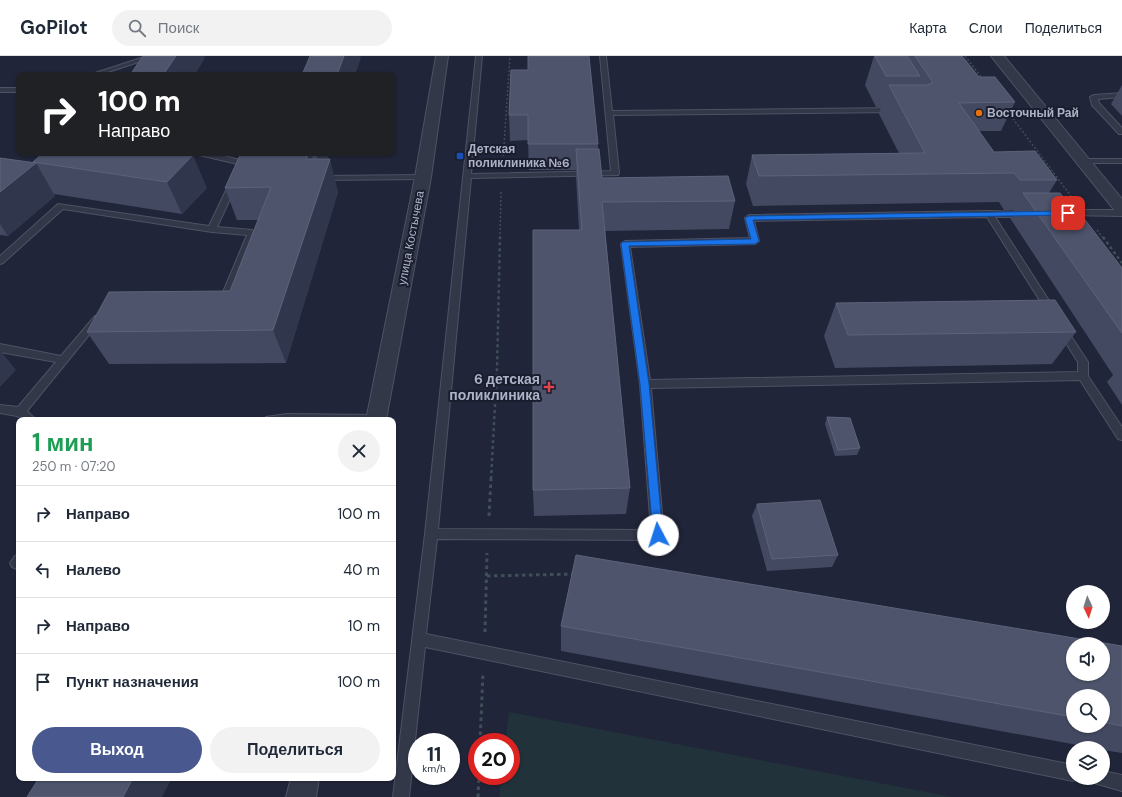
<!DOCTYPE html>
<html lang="ru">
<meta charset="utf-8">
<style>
:root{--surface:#fff;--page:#f2f2f3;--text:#1f2937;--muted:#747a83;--line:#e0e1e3;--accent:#495990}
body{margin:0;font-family:"DM Sans",sans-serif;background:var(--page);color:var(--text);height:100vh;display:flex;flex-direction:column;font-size:15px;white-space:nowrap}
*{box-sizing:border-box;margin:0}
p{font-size:13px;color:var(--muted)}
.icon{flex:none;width:22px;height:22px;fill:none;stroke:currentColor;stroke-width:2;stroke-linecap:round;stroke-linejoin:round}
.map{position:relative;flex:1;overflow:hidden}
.details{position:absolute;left:16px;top:361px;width:380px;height:364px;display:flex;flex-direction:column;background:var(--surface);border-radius:8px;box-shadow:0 1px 3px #0004}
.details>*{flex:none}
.top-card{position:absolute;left:16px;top:16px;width:380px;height:84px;border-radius:8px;box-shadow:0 1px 3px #0004;background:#202124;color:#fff;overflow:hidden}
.needle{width:26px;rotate:176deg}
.fabs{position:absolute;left:1066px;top:529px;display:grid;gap:8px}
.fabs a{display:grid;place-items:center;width:44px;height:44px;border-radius:50%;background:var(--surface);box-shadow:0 1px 3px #0004;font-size:20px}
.speed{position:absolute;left:408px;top:677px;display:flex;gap:8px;font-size:20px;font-weight:700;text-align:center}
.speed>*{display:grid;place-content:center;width:52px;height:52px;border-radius:50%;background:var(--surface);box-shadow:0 1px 3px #0004;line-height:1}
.speed small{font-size:10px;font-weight:400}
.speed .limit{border:6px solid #d22;background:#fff;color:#111}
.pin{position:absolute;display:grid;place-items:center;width:34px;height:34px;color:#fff;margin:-17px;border-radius:8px;box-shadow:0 2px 6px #0006}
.me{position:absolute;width:44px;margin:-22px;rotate:355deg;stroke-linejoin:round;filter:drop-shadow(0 0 3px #0008)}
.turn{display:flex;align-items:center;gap:14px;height:84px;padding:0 16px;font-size:18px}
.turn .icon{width:52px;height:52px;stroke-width:2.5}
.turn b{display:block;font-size:28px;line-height:34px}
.round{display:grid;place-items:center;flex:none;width:42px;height:42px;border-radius:21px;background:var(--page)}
.overview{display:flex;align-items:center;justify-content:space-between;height:68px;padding:0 16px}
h1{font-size:24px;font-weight:700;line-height:30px;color:#1e9e55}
.action{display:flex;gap:8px;margin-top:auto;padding:8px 16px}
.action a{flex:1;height:46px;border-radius:24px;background:var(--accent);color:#fff;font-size:16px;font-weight:700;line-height:46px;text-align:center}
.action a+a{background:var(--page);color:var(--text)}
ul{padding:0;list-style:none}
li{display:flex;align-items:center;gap:12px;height:56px;padding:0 16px;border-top:1px solid var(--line)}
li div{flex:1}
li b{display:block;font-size:15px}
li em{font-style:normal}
header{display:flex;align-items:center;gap:24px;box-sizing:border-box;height:56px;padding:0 20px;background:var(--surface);border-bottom:1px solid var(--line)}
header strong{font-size:19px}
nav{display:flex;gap:22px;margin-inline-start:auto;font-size:14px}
.search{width:280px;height:36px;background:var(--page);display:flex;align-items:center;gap:10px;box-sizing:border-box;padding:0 14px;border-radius:22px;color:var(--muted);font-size:15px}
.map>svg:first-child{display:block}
</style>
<header>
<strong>GoPilot</strong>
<div class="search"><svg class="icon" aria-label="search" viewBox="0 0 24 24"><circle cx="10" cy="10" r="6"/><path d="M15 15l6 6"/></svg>Поиск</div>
<nav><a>Карта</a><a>Слои</a><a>Поделиться</a></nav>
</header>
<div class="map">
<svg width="1122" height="741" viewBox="0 0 1122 741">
<rect width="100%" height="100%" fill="#202539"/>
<!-- green -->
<path fill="#21323a" d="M 509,656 L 953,741 L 499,741 L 501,720 L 511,720 L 511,686 L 505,686 Z"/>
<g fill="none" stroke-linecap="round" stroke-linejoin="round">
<!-- lane casing -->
<g stroke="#4e5264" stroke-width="2">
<path id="lane" d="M 147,0 L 154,1 L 99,19 L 89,19 Z
M 476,0 L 482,0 L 471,118 L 611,115 L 600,0 L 606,0 L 612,55 L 896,52 L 900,54 L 896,56 L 613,59 L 619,117 L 618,119 L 471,122 L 438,473 L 651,474 L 640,328 L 621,188 L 625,185 L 750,182 L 745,162 L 749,159 L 989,155 L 1030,156 L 1031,158 L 1030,160 L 1027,161 L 995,161 L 1057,257 L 1052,260 L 1049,259 L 987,161 L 754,165 L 759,185 L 755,188 L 630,191 L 650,324 L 1078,316 L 1078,306 L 1057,273 L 1062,270 L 1065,271 L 1088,306 L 1088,320 L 1122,371 L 1122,384 L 1118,383 L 1080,324 L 651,332 L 664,479 L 662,483 L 658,484 L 437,483 L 426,578 L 1073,709 L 1073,722 L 1078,722 L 1073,725 L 425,591 L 409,741 L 393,741 L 425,478 Z
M 0,32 L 19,32 L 19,36 L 0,36 Z
M 1122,37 L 1122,41 L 1098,43 L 1099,47 L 1122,72 L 1122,78 L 1119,78 L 1092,49 L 1090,41 L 1094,39 Z
M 198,97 L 211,97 L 245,105 L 246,107 L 242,109 L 199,99 Z
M 1081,103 L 1122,103 L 1122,107 L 1084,107 L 1080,105 Z
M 423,119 L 426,119 L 426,123 L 321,124 L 317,122 L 321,120 Z
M 231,124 L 237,124 L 238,126 L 217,171 L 252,174 L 256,177 L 226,250 L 223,251 L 218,248 L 247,179 L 212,176 L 63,153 L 3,207 L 0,208 L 0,200 L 58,148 L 209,170 Z
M 1067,154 L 1122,154 L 1122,160 L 1064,159 L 1063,157 Z
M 98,259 L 103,262 L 101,264 L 27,355 L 36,364 L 23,364 L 17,360 L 0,357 L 0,349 L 18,351 L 56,306 L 0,296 L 0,288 L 61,300 L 95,260 Z
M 287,358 L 376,359 L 380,360 L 381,363 L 265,364 L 266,361 Z
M 19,498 L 19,514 L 12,511 L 10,507 L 15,500 Z
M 1103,715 L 1122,719 L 1122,735 L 1094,727 L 1091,722 L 1103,722 Z"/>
</g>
<!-- street casing -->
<g stroke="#4e5264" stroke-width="2">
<path id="street" d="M 436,0 L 448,0 L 431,121 L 386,364 L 366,364 L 415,121 Z
M 991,0 L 1004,0 L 1122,143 L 1122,158 L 1116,156 Z
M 291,722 L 319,722 L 316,741 L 286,741 Z"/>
</g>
<!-- path-far2 -->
<path stroke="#3f4f57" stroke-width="1.5" stroke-dasharray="2 2" stroke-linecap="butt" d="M 965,0 L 983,23
M 1008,56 L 1071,140
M 503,104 L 510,0
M 1097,174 L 1103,182
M 500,182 L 501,135"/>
<!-- path-far1 -->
<path stroke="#3f4f57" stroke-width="2.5" stroke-dasharray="3 3" stroke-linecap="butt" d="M 1103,181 L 1122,207
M 491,423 L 497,313 L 500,181"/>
<!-- path -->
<path stroke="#3f4f57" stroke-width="3" stroke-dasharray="3.5 3.5" stroke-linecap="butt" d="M 489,460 L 491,422
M 487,520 L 574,518
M 485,576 L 487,497
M 480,686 L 483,617
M 478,741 L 479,720"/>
<!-- lane -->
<use href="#lane" fill="#333849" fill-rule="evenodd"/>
<!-- street -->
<use href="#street" fill="#333849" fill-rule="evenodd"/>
</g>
<!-- wall -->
<path fill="#434961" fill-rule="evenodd" d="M 874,0 L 962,0 L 979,21 L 1015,46 L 1001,75 L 979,75 L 994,96 L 1057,124 L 1049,137 L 1069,148 L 1122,212 L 1122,349 L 1107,326 L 1113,319 L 1010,162 L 1014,154 L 1004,154 L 999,146 L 753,150 L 746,128 L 752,99 L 899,97 L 879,58 L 881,51 L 876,51 L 865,29 Z
M 511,14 L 598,88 L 598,93 L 602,122 L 735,145 L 729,173 L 605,175 L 630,432 L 626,458 L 534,460 L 533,434 L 579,174 L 576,121 L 576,114 L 529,114 L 528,84 L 510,85 L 509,59 Z
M 1122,29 L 1122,60 L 1111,48 Z
M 241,97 L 329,97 L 327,103 L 338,136 L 286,307 L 109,308 L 87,276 L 230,235 L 258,164 L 237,164 L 225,132 Z
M 0,102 L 33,107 L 33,106 L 207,132 L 182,158 L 54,138 L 55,140 L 8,180 L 0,179 Z
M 836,247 L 1076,276 L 1052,308 L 835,312 L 824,280 Z
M 827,361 L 860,392 L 857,399 L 835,400 L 825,368 Z
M 757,448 L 838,499 L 832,511 L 767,515 L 752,460 Z
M 561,570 L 1122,590 L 1122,697 L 1103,694 L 1103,692 L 1094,692 L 561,595 ZM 1073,640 L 1103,640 L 1103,670 L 1073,670 Z"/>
<!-- shaded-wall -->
<path fill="#30364c" d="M 176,0 L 204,0 L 205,2 L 195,19 L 163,19 Z
M 344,0 L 360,0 L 361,2 L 355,19 L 337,19 Z
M 309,97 L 311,97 L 319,126 L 306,103 Z
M 316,97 L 329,97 L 322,119 Z
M 193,99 L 207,132 L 182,158 L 167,126 Z
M 330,103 L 338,136 L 286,307 L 273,274 Z
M 36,107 L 55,140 L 8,180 L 0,168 L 0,136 Z
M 0,294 L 16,314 L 0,331 Z
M 133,722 L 172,722 L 162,741 L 123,741 Z"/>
<!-- building -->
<path fill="#4e546c" stroke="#5d637a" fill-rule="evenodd" d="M 143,0 L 176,0 L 163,19 L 130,19 Z
M 310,0 L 344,0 L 337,19 L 302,19 Z
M 528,0 L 589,0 L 598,88 L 528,88 L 528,59 L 509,59 L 511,14 L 528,14 Z
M 875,0 L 907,0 L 920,20 L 886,20 Z
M 915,0 L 962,0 L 979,21 L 995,21 L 1015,46 L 959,47 L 994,96 L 1035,95 L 1057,124 L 1020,124 L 1014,117 L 759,120 L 752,99 L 925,97 L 889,29 L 927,29 L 932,27 L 932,25 Z
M 576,93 L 599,93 L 602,122 L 728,120 L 735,145 L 602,146 L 630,432 L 533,434 L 533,174 L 582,174 Z
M 43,97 L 177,97 L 193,99 L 167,126 L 33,106 Z
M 241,97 L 309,97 L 306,103 L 330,103 L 273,274 L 87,276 L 109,236 L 230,235 L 271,131 L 225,132 Z
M 0,102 L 36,107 L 0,136 Z
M 1023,137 L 1060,137 L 1069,148 L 1073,148 L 1122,212 L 1122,277 Z
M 1055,244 L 1076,276 L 848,279 L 836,247 Z
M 827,361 L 850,362 L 860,392 L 838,394 Z
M 820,444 L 838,499 L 772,503 L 757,448 Z
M 576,499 L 1122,590 L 1122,670 L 1103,666 L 1103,640 L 1073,640 L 1073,661 L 561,570 ZM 1073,588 L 1103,588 L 1103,618 L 1073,618 Z
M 39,722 L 133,722 L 123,741 L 27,741 Z"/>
<!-- route -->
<path fill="#1a73e8" stroke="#114b97" d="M 1068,155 L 1072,157 L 1071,159 L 753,164 L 759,185 L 755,188 L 629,190 L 649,328 L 663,479 L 661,483 L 658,484 L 654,483 L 653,479 L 640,328 L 621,188 L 622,186 L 751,183 L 745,162 L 749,160 Z"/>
<!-- markers -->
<circle fill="#e8710a" stroke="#191d2d" stroke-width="1.5" cx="979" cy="57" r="4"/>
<rect fill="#1a4fb4" stroke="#191d2d" stroke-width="1.5" x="456" y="96" width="8" height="8" rx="2"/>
<path fill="#e0444e" stroke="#191d2d" stroke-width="1.5" d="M547 325h4v4h4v4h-4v4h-4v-4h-4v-4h4z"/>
<g text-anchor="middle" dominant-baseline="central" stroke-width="4" stroke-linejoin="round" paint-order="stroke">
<!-- far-poi labels -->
<g font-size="12" font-weight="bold" fill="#adb2c6" stroke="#191d2d" text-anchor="start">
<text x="987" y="57">Восточный Рай</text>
<text x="468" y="93">Детская<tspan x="468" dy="14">поликлиника №6</tspan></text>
</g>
<!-- far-street labels -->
<g font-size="12" fill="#adb2c6" stroke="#191d2d">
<text transform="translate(411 182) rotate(-79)">улица Костычева</text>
</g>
<!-- poi labels -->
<g font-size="14" font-weight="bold" fill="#adb2c6" stroke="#191d2d" text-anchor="end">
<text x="540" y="323">6 детская<tspan x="540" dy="16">поликлиника</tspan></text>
</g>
</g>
</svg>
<div class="fabs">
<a><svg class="needle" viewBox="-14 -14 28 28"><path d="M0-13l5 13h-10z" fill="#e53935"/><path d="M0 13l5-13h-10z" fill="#747a83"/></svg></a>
<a><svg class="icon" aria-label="sound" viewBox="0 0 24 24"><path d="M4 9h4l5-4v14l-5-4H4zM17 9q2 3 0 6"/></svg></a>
<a><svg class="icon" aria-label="search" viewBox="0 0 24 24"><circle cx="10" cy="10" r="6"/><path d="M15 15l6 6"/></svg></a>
<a><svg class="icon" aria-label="layers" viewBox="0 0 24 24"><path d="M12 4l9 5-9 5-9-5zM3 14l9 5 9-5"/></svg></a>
</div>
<div class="speed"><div>11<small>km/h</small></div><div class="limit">20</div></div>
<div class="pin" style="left:1068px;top:157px;background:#d93025"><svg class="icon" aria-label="arrive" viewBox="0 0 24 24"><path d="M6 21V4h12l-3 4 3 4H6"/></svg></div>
<svg class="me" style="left:658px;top:479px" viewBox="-20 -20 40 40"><circle r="19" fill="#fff"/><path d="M0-13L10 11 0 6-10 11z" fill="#1a73e8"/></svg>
<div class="top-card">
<div class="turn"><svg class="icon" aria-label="right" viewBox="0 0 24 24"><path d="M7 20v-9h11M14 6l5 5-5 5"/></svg><div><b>100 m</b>Направо</div></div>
</div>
<section class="details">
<div class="overview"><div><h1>1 мин</h1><p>250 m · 07:20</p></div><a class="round"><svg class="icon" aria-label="close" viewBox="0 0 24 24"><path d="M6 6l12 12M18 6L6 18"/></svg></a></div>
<ul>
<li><svg class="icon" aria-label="right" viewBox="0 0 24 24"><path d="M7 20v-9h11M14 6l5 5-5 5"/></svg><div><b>Направо</b></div><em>100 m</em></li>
<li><svg class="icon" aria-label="left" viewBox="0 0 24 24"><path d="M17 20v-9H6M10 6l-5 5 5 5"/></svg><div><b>Налево</b></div><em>40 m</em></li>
<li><svg class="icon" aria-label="right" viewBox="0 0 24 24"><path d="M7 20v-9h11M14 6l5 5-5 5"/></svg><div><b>Направо</b></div><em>10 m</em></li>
<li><svg class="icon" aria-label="arrive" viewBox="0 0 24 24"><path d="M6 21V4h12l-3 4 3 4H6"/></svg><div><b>Пункт назначения</b></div><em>100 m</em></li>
</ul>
<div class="action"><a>Выход</a><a>Поделиться</a></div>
</section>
</div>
